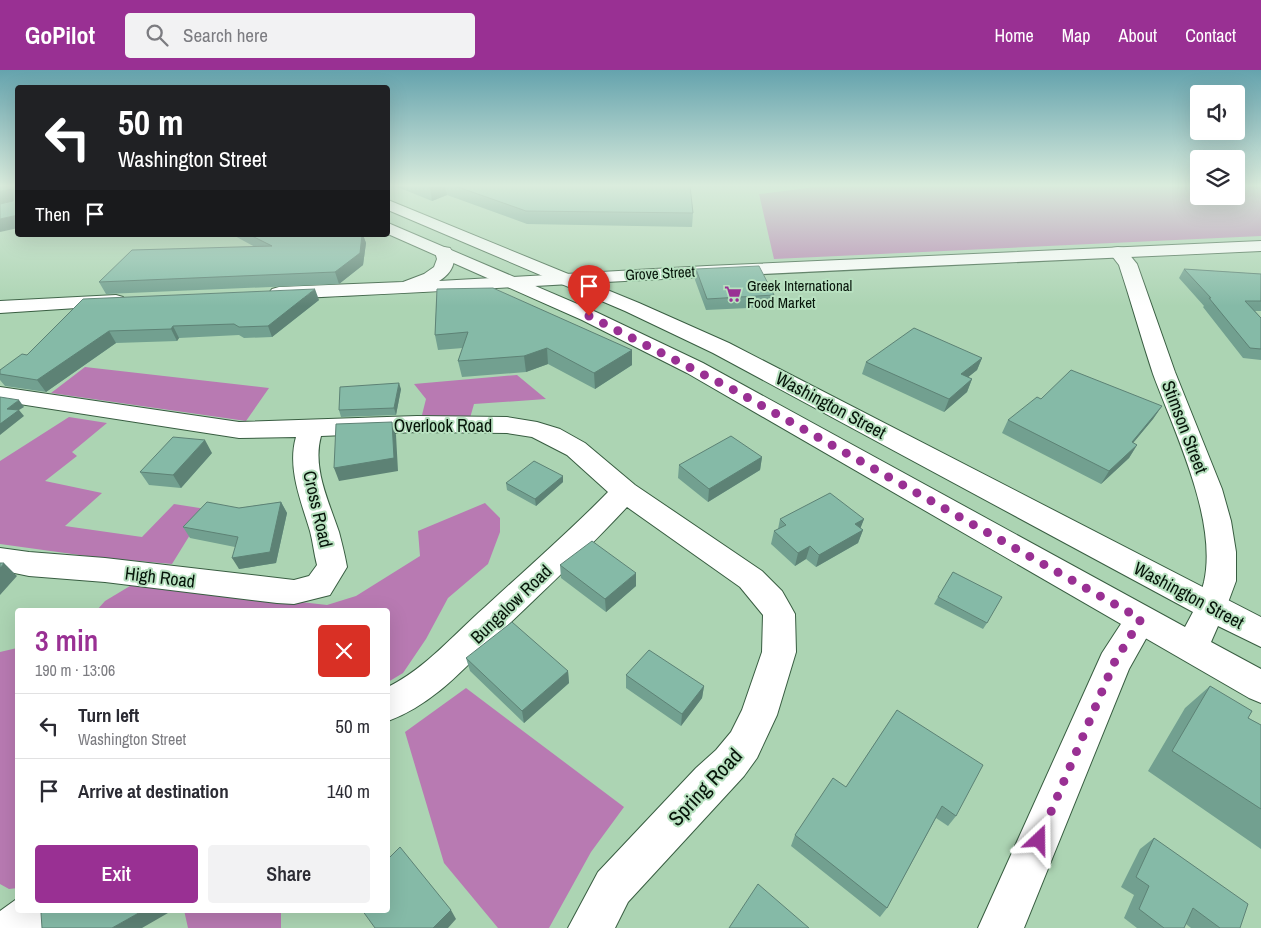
<!DOCTYPE html>
<meta charset="utf-8">
<style>
:root{--surface:#fff;--page:#f2f2f3;--text:#2b2b33;--muted:#7c7c81;--line:#e1e1e2;--accent:#993093}
body{margin:0;font-family:"Archivo Narrow",sans-serif;background:var(--page);color:var(--text);height:100vh;display:flex;flex-direction:column;font-size:19px;white-space:nowrap}
*{box-sizing:border-box;margin:0}
p{font-size:16px;color:var(--muted)}
.icon{flex:none;width:28px;height:28px;fill:none;stroke:currentColor;stroke-width:2;stroke-linecap:round;stroke-linejoin:round}
.map{position:relative;flex:1;overflow:hidden}
.panel{position:absolute;left:15px;top:538px;width:375px;height:305px;display:flex;flex-direction:column;background:var(--surface);border-radius:5px;box-shadow:0 5px 20px #0002}
.panel>*{flex:none}
.top-card{position:absolute;left:15px;top:15px;width:375px;height:152px;border-radius:5px;box-shadow:0 5px 20px #0002;background:#202124;color:#fff;overflow:hidden}
.tools{position:absolute;left:1190px;top:15px;display:grid;gap:10px}
.tools a{display:grid;place-items:center;width:55px;height:55px;border-radius:5px;background:var(--surface);box-shadow:0 5px 20px #0002;font-size:25px}
.pin{position:absolute;display:grid;place-items:center;width:42px;height:42px;color:#fff;margin:-51px -21px;border-radius:50% 50% 50% 0;rotate:-45deg;box-shadow:0 0 5px #0007}
.pin .icon{rotate:45deg}
.me{position:absolute;width:55px;margin:-28px;rotate:23deg;stroke-linejoin:round;filter:drop-shadow(0 0 4px #0008)}
.turn{display:flex;align-items:center;gap:18px;height:105px;padding:0 20px;font-size:22px}
.turn .icon{width:65px;height:65px;stroke-width:2.5}
.turn b{display:block;font-size:35px;line-height:42px}
.then{display:flex;align-items:center;height:48px;padding:0 20px;background:#0003;gap:10px;font-size:19px}
.round{display:grid;place-items:center;flex:none;width:52px;height:52px;border-radius:5px;background:var(--page)}
.head{display:flex;align-items:center;justify-content:space-between;height:85px;padding:0 20px}
h1{font-size:30px;font-weight:600;line-height:38px;color:var(--accent)}
.action{display:flex;gap:10px;margin-top:auto;padding:10px 20px}
.action a{flex:1;height:58px;border-radius:5px;background:var(--accent);color:#fff;font-size:20px;font-weight:600;line-height:58px;text-align:center}
.action a+a{background:var(--page);color:var(--text)}
ul{padding:0;list-style:none}
li{display:flex;align-items:center;gap:15px;height:65px;padding:0 20px;border-top:1px solid var(--line)}
li div{flex:1}
li b{display:block;font-size:19px}
li em{font-style:normal}
header{display:flex;align-items:center;gap:30px;box-sizing:border-box;height:70px;padding:0 25px;background:var(--accent);color:#fff}
header strong{font-size:24px}
nav{display:flex;gap:28px;margin-inline-start:auto;font-size:18px}
.search{width:350px;height:45px;background:var(--page);display:flex;align-items:center;gap:12px;box-sizing:border-box;padding:0 18px;border-radius:5px;color:var(--muted);font-size:19px}
.map>svg:first-child{display:block}
</style>
<header>
<strong>GoPilot</strong>
<div class="search"><svg class="icon" aria-label="search" viewBox="0 0 24 24"><circle cx="10" cy="10" r="6"/><path d="M15 15l6 6"/></svg>Search here</div>
<nav><a>Home</a><a>Map</a><a>About</a><a>Contact</a></nav>
</header>
<div class="map">
<svg width="1261" height="858" viewBox="0 0 1261 858">
<rect width="100%" height="100%" fill="#acd4b3"/>
<!-- green -->
<path fill="#b684b1" d="M 823,116 L 1199,116 L 1199,126 L 1236,126 L 1236,116 L 1261,116 L 1261,166 L 774,189 L 759,124 Z"/>
<!-- forest -->
<path fill="#b87ab2" d="M 85,297 L 269,318 L 246,351 L 51,323 Z
M 517,305 L 546,329 L 474,334 L 470,348 L 421,349 L 426,329 L 414,314 Z
M 69,347 L 107,353 L 72,382 L 77,386 L 45,411 L 102,423 L 65,456 L 142,467 L 174,434 L 206,439 L 172,494 L 94,487 L 0,474 L 0,391 Z
M 485,433 L 500,448 L 500,462 L 488,494 L 448,528 L 426,569 L 403,603 L 388,612 L 388,540 L 97,540 L 105,531 L 135,513 L 327,535 L 356,526 L 420,486 L 418,461 Z
M 17,578 L 18,818 L 9,819 L 0,814 L 0,582 Z
M 466,618 L 624,737 L 591,782 L 549,858 L 498,858 L 444,793 L 405,662 Z
M 184,840 L 281,840 L 281,858 L 188,858 Z"/>
<g fill="none" stroke-linecap="round" stroke-linejoin="round">
<!-- street casing -->
<g stroke="#385d41" stroke-width="2">
<path id="street" d="M 1118,177 L 1124,178 L 1137,194 L 1175,302 L 1222,419 L 1231,451 L 1236,482 L 1236,511 L 1223,546 L 1212,550 L 1201,546 L 1196,537 C 1199,529 1202,520 1204,512 C 1218,450 1174,361 1153,304 C 1141,268 1131,231 1119,195 L 1109,182 L 1112,178 Z
M 0,317 L 239,352 L 417,346 L 507,347 L 537,352 L 560,359 L 585,373 L 635,415 L 762,501 L 782,521 L 790,535 L 795,544 L 796,582 L 777,645 L 757,688 L 744,706 L 628,832 L 615,858 L 568,858 L 598,802 L 696,698 L 716,680 L 731,662 L 742,640 L 762,582 L 763,545 L 740,517 L 627,437 C 589,478 549,516 508,555 C 470,591 439,632 388,651 L 388,617 C 426,598 453,565 485,537 C 526,499 569,462 608,422 L 567,385 L 532,367 L 507,363 L 417,362 L 321,366 C 312,398 329,432 339,462 C 342,474 345,485 347,497 L 330,525 L 294,534 L 277,533 L 105,512 L 29,506 L 0,500 L 0,478 L 29,482 L 105,488 L 294,510 L 309,506 L 317,495 C 314,484 313,472 310,461 C 301,431 287,398 296,367 L 239,368 L 0,331 Z
M 18,828 L 18,840 L 61,840 L 55,856 L 52,858 L 0,858 L 0,841 Z"/>
</g>
<!-- secondary casing -->
<g stroke="#385d41" stroke-width="2">
<path id="secondary" d="M 1261,171 L 1261,181 C 1075,190 889,197 703,207 C 562,214 421,223 279,229 L 272,227 L 269,223 L 272,219 L 279,217 L 403,212 L 424,204 L 434,197 L 437,189 L 435,182 L 438,178 L 444,177 L 450,178 C 459,191 451,204 439,211 L 707,196 Z
M 116,225 L 123,227 L 126,231 L 123,235 L 0,243 L 0,231 Z
M 1141,536 L 1152,540 L 1157,549 L 1129,599 L 1024,858 L 978,858 L 1102,583 L 1130,540 Z"/>
</g>
<!-- primary casing -->
<g stroke="#385d41" stroke-width="2">
<path id="primary" d="M 388,130 L 639,233 L 729,273 L 1261,547 L 1261,577 L 1218,556 L 1211,572 L 1261,599 L 1261,633 L 1249,628 L 687,303 L 582,250 L 388,164 L 388,153 L 596,242 L 703,293 L 1185,557 L 1193,542 L 713,283 L 625,241 L 388,140 Z"/>
</g>
<!-- street -->
<use href="#street" fill="#fff" fill-rule="evenodd"/>
<!-- secondary -->
<use href="#secondary" fill="#fff" fill-rule="evenodd"/>
<!-- primary -->
<use href="#primary" fill="#fff" fill-rule="evenodd"/>
</g>
<!-- wall -->
<path fill="#72a090" d="M 395,116 L 690,116 L 693,143 L 692,157 L 527,154 L 447,125 L 432,131 Z
M 233,165 L 363,165 L 366,173 L 363,195 L 339,214 L 106,224 L 99,212 L 255,177 Z
M 696,199 L 774,225 L 772,237 L 706,240 L 695,210 Z
M 1184,199 L 1261,204 L 1261,241 L 1255,241 L 1261,248 L 1261,290 L 1243,288 L 1203,237 L 1204,236 L 1179,208 Z
M 437,219 L 632,280 L 632,295 L 595,319 L 548,294 L 526,302 L 462,307 L 458,291 L 463,278 L 438,280 L 435,265 Z
M 83,229 L 319,230 L 272,267 L 244,268 L 239,265 L 179,268 L 177,271 L 116,273 L 46,322 L 5,316 L 0,310 L 0,300 L 27,285 Z
M 982,288 L 977,300 L 968,307 L 972,309 L 967,322 L 944,342 L 862,304 L 866,292 Z
M 401,319 L 396,345 L 341,347 L 339,340 Z
M 1041,329 L 1162,336 L 1153,349 L 1133,373 L 1137,375 L 1129,388 L 1101,414 L 1002,363 L 1008,350 Z
M 212,383 L 181,418 L 149,415 L 140,402 Z
M 762,387 L 760,400 L 708,432 L 678,408 L 679,395 Z
M 563,406 L 563,412 L 536,436 L 507,420 L 506,413 Z
M 281,432 L 287,443 L 276,493 L 239,499 L 235,477 L 190,468 L 183,457 L 239,438 Z
M 780,449 L 864,449 L 860,458 L 863,460 L 858,473 L 816,497 L 806,489 L 795,496 L 771,474 L 774,461 L 778,459 Z
M 560,495 L 636,516 L 606,542 L 561,508 Z
M 938,527 L 987,553 L 983,559 L 934,534 Z
M 466,588 L 568,601 L 569,613 L 524,653 L 470,601 Z
M 626,605 L 704,616 L 702,628 L 681,656 L 626,618 Z
M 1210,616 L 1248,648 L 1261,655 L 1261,779 L 1148,701 L 1185,638 Z
M 897,640 L 956,746 L 948,756 L 936,748 L 887,838 L 880,847 L 791,776 L 795,765 L 846,717 Z
M 1154,768 L 1240,858 L 1191,858 L 1186,854 L 1184,858 L 1137,858 L 1124,848 L 1134,825 L 1121,817 L 1140,779 Z"/>
<!-- shaded-wall -->
<path fill="#5d8275" d="M 435,116 L 445,116 L 447,125 L 432,131 L 430,118 Z
M 13,119 L 18,130 L 0,134 L 0,121 Z
M 18,145 L 18,158 L 0,162 L 0,149 Z
M 362,165 L 363,165 L 366,173 L 363,195 L 339,214 L 335,202 Z
M 315,219 L 319,230 L 272,267 L 268,256 Z
M 173,256 L 179,268 L 177,271 L 171,259 Z
M 109,261 L 116,273 L 46,322 L 37,310 Z
M 547,278 L 548,294 L 526,302 L 524,286 Z
M 632,280 L 632,295 L 595,319 L 594,303 Z
M 982,288 L 977,300 L 956,317 L 961,304 Z
M 972,309 L 967,322 L 944,342 L 949,329 Z
M 399,313 L 401,319 L 396,345 L 394,338 Z
M 19,330 L 24,337 L 19,340 L 24,346 L 0,365 L 0,354 L 7,339 Z
M 1162,336 L 1153,349 L 1123,385 L 1132,372 Z
M 392,352 L 396,365 L 398,401 L 339,411 L 334,398 Z
M 205,370 L 212,383 L 181,418 L 173,405 Z
M 1137,375 L 1129,388 L 1101,414 L 1109,401 Z
M 762,387 L 760,400 L 708,432 L 709,419 Z
M 563,406 L 563,412 L 536,436 L 535,429 Z
M 281,432 L 287,443 L 276,493 L 239,499 L 232,488 Z
M 864,449 L 859,462 L 863,460 L 858,473 L 816,497 L 819,485 L 855,454 Z
M 810,476 L 806,489 L 795,496 L 798,483 Z
M 4,493 L 17,506 L 0,525 L 0,498 Z
M 636,503 L 636,516 L 606,542 L 605,529 Z
M 568,601 L 569,613 L 524,653 L 522,641 Z
M 704,616 L 702,628 L 681,656 L 682,644 Z
M 144,840 L 167,840 L 168,843 L 142,858 L 112,858 Z
M 451,840 L 456,849 L 448,858 L 433,858 Z"/>
<!-- building -->
<path fill="#85baa7" stroke="#5d8275" d="M 0,116 L 18,116 L 18,145 L 0,149 L 0,134 L 13,131 L 13,119 L 0,121 Z
M 425,116 L 435,116 L 430,118 Z
M 455,116 L 690,116 L 693,143 L 526,141 Z
M 250,165 L 362,165 L 360,183 L 335,202 L 99,212 L 132,180 L 272,176 Z
M 759,196 L 774,225 L 707,229 L 696,199 Z
M 1184,199 L 1261,204 L 1261,231 L 1245,231 L 1261,248 L 1261,279 L 1250,278 L 1209,228 L 1211,228 Z
M 493,218 L 632,280 L 594,303 L 547,278 L 524,286 L 458,291 L 468,262 L 435,265 L 437,219 Z
M 315,219 L 268,256 L 239,257 L 234,254 L 173,256 L 171,259 L 109,261 L 37,310 L 0,304 L 0,300 L 22,284 L 27,285 L 83,229 Z
M 914,258 L 982,288 L 961,304 L 972,309 L 949,329 L 866,292 Z
M 1071,300 L 1162,336 L 1132,372 L 1137,375 L 1109,401 L 1008,350 L 1037,327 L 1041,329 Z
M 399,313 L 394,338 L 339,340 L 340,317 Z
M 0,327 L 19,330 L 7,339 L 19,340 L 0,354 Z
M 392,352 L 394,388 L 334,398 L 336,354 Z
M 731,366 L 762,387 L 709,419 L 679,395 Z
M 173,367 L 205,370 L 173,405 L 140,402 Z
M 534,391 L 563,406 L 535,429 L 506,413 Z
M 830,423 L 864,449 L 855,454 L 863,460 L 819,485 L 810,476 L 798,483 L 774,461 L 786,455 L 780,449 Z
M 207,432 L 239,438 L 281,432 L 270,482 L 232,488 L 238,467 L 183,457 Z
M 592,471 L 636,503 L 605,529 L 560,495 Z
M 0,493 L 4,493 L 0,498 Z
M 953,502 L 1002,527 L 987,553 L 938,527 Z
M 512,552 L 568,601 L 522,641 L 466,588 Z
M 649,580 L 704,616 L 682,644 L 626,605 Z
M 1210,616 L 1252,641 L 1248,648 L 1261,655 L 1261,739 L 1172,681 Z
M 897,640 L 983,695 L 956,746 L 942,736 L 887,838 L 795,765 L 833,708 L 846,717 Z
M 1154,768 L 1248,834 L 1240,858 L 1220,858 L 1193,838 L 1184,858 L 1164,858 L 1139,839 L 1149,816 L 1136,807 Z
M 400,777 L 451,840 L 433,858 L 375,858 L 362,840 L 388,840 L 388,789 Z
M 758,814 L 809,858 L 729,858 Z
M 47,840 L 144,840 L 112,858 L 42,858 L 41,843 Z"/>
<!-- sky -->
<linearGradient id="sky" x2="0" y2="1"><stop stop-color="#65a3ad"/><stop offset="0.49" stop-color="#daecdd"/><stop offset="1" stop-color="#daecdd" stop-opacity="0"/></linearGradient>
<rect width="1261" height="236" fill="url(#sky)"/>
<g fill="none" stroke-linecap="round" stroke-linejoin="round">
<!-- route -->
<path stroke="#993093" stroke-width="9" stroke-dasharray="0 16.2" d="M 589,246 L 734,320 L 1141,549 L 1114,593 L 1039,770"/>
</g>
<!-- icons -->
<defs>
<g id="supermarket-bare" transform="scale(1.35)"><path d="M-6-5.5h2.5l.6 2H6L4.5 2H-2.5L-4.4-4H-6ZM-1.5 3.2a1.3 1.3 0 1 0 .1 0ZM3 3.2a1.3 1.3 0 1 0 .1 0Z" fill="#993093" stroke="#b8e1c0" stroke-width="2.5" paint-order="stroke"/></g>
</defs>
<g fill-rule="evenodd">
<use href="#supermarket-bare" x="733" y="224"/>
</g>
<g text-anchor="middle" dominant-baseline="central" stroke-width="4" stroke-linejoin="round" paint-order="stroke">
<!-- far-street labels -->
<g font-size="15" fill="#061409" stroke="#b8e1c0">
<text transform="translate(660 203) rotate(-3)">Grove Street</text>
</g>
<!-- far-poi labels -->
<g font-size="15" fill="#061409" stroke="#b8e1c0" text-anchor="start">
<text x="747" y="215">Greek International<tspan x="747" dy="17">Food Market</tspan></text>
</g>
<!-- street labels -->
<g font-size="18" fill="#061409" stroke="#b8e1c0">
<text transform="translate(831 335) rotate(28)">Washington Street</text>
<text x="443" y="355">Overlook Road</text>
<text transform="translate(1185 357) rotate(69)">Stimson Street</text>
<text transform="translate(318 439) rotate(77)">Cross Road</text>
<text transform="translate(160 507) rotate(7)">High Road</text>
<text transform="translate(1189 525) rotate(28)">Washington Street</text>
<text transform="translate(511 534) rotate(-44)">Bungalow Road</text>
</g>
<!-- near-street labels -->
<g font-size="21" fill="#061409" stroke="#b8e1c0">
<text transform="translate(705 717) rotate(-47)">Spring Road</text>
</g>
</g>
</svg>
<div class="tools">
<a><svg class="icon" aria-label="sound" viewBox="0 0 24 24"><path d="M4 9h4l5-4v14l-5-4H4zM17 9q2 3 0 6"/></svg></a>
<a><svg class="icon" aria-label="layers" viewBox="0 0 24 24"><path d="M12 4l9 5-9 5-9-5zM3 14l9 5 9-5"/></svg></a>
</div>
<div class="pin" style="left:589px;top:246px;background:#d93025"><svg class="icon" aria-label="arrive" viewBox="0 0 24 24"><path d="M6 21V4h12l-3 4 3 4H6"/></svg></div>
<svg class="me" style="left:1039px;top:770px" viewBox="-20 -20 40 40"><path d="M0-17L14 15 0 8-14 15z" fill="#993093" stroke="#fff" stroke-width="4"/></svg>
<div class="top-card">
<div class="turn"><svg class="icon" aria-label="left" viewBox="0 0 24 24"><path d="M17 20v-9H6M10 6l-5 5 5 5"/></svg><div><b>50 m</b>Washington Street</div></div>
<div class="then">Then<svg class="icon" aria-label="arrive" viewBox="0 0 24 24"><path d="M6 21V4h12l-3 4 3 4H6"/></svg></div>
</div>
<section class="panel">
<div class="head"><div><h1>3 min</h1><p>190 m · 13:06</p></div><a class="round" style="background:#d93025;color:#fff"><svg class="icon" aria-label="close" viewBox="0 0 24 24"><path d="M6 6l12 12M18 6L6 18"/></svg></a></div>
<ul>
<li><svg class="icon" aria-label="left" viewBox="0 0 24 24"><path d="M17 20v-9H6M10 6l-5 5 5 5"/></svg><div><b>Turn left</b><p>Washington Street</p></div><em>50 m</em></li>
<li><svg class="icon" aria-label="arrive" viewBox="0 0 24 24"><path d="M6 21V4h12l-3 4 3 4H6"/></svg><div><b>Arrive at destination</b></div><em>140 m</em></li>
</ul>
<div class="action"><a>Exit</a><a>Share</a></div>
</section>
</div>
